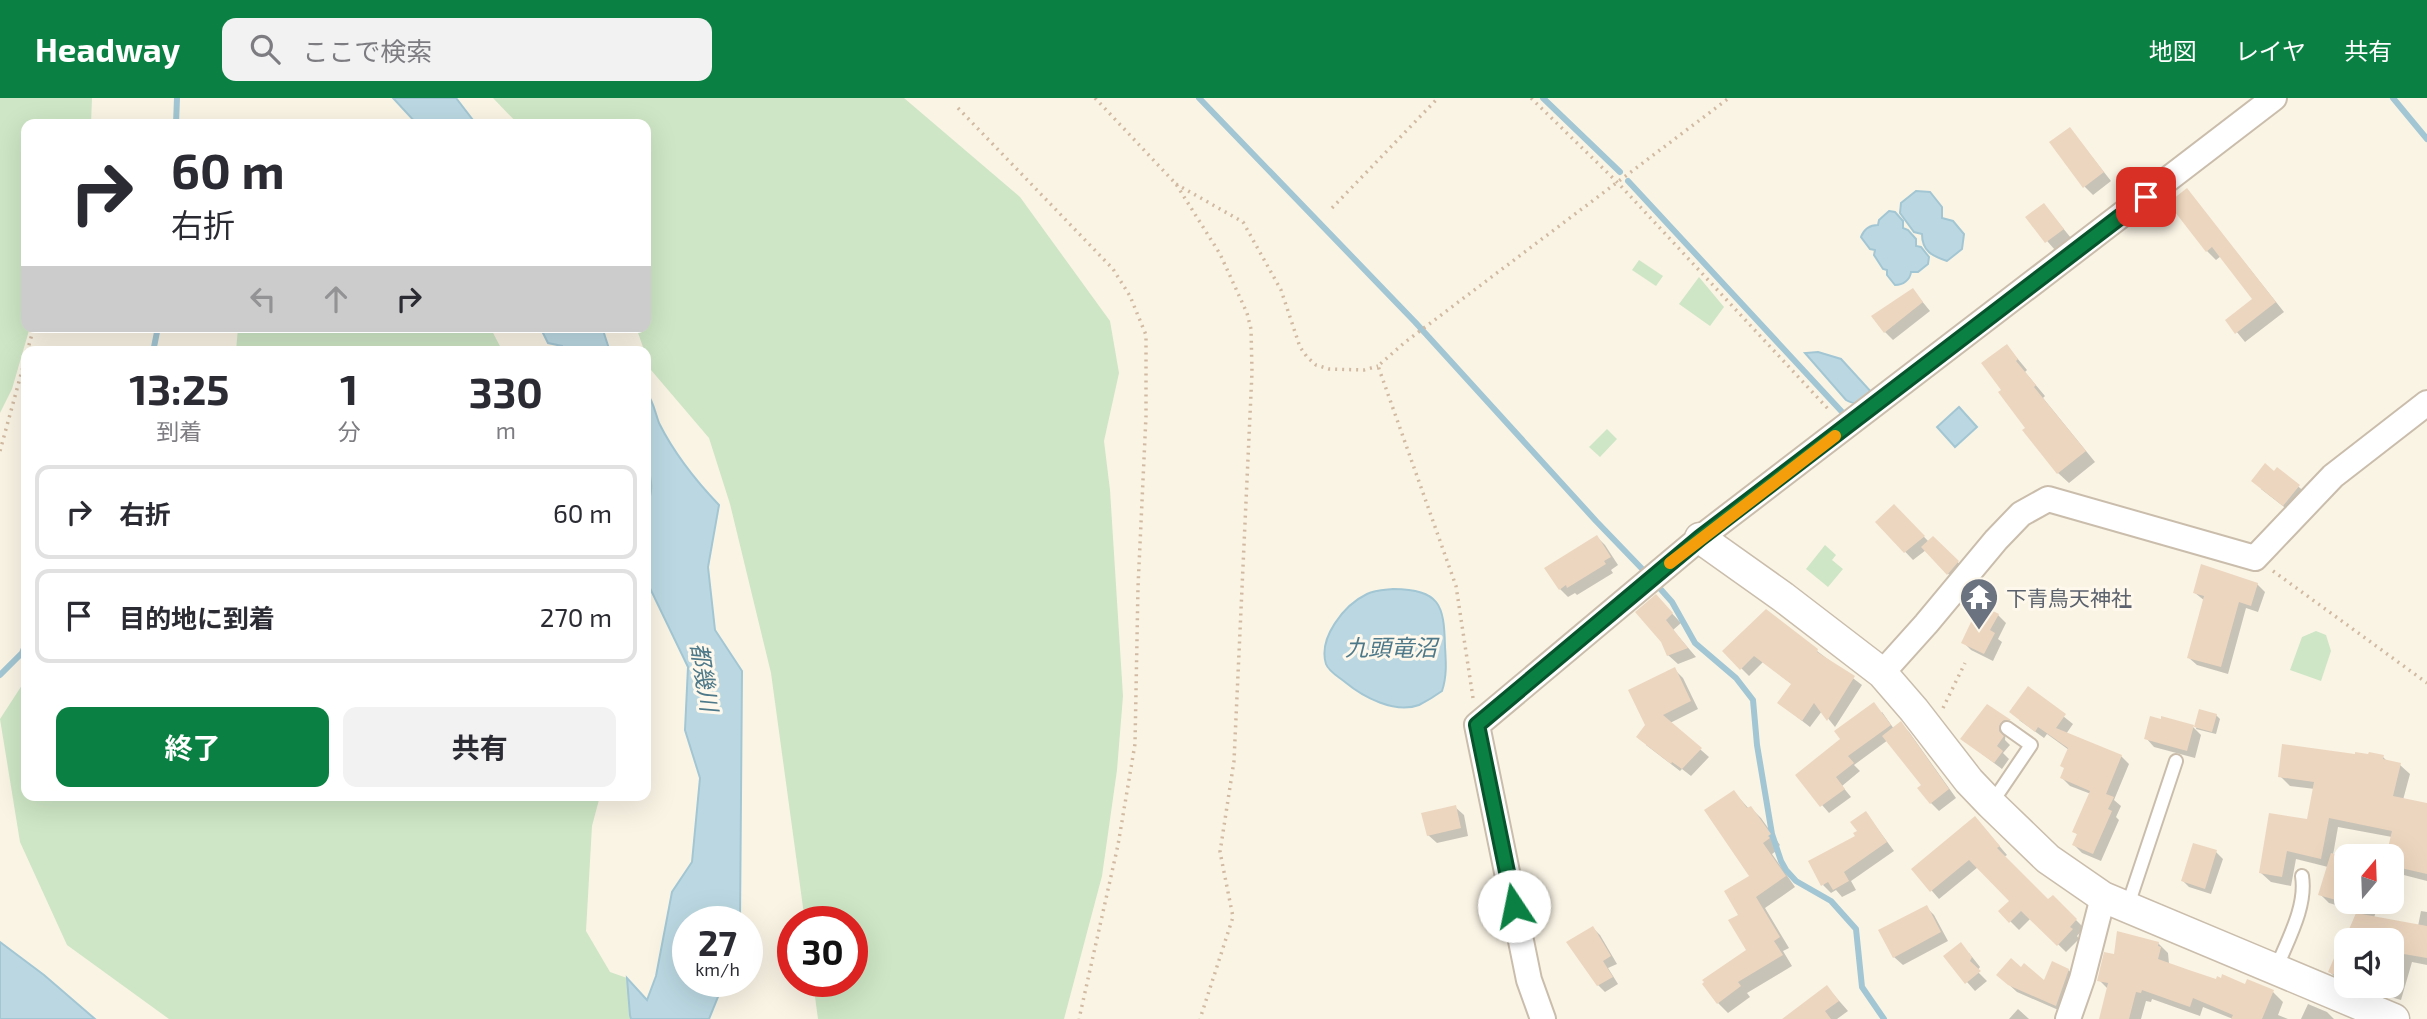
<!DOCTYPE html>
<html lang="ja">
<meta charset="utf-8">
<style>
:root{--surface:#fff;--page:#f2f2f3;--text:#2b2b33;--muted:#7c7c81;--line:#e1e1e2;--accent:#0b8043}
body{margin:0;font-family:"Exo 2","Noto Sans JP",sans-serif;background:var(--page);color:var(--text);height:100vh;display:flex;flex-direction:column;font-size:26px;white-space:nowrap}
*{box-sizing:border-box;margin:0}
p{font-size:23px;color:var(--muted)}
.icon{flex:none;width:38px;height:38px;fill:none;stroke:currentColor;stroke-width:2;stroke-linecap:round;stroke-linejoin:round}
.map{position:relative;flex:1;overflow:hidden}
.side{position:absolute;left:21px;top:248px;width:630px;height:455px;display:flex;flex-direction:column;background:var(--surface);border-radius:14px;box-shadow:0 7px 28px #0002}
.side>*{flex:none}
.top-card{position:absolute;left:21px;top:21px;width:630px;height:214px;border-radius:14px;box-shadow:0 7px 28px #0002;background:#fff;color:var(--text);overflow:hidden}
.needle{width:46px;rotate:19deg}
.tools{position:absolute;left:2334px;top:746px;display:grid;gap:14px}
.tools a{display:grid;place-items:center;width:70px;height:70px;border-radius:14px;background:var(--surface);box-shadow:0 7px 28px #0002;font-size:35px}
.speed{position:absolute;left:672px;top:808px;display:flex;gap:14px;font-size:35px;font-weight:700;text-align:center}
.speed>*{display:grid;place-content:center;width:91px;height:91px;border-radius:50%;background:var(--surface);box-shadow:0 7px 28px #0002;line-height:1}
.speed small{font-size:18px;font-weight:400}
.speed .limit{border:10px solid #d22;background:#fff;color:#111}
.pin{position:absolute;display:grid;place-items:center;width:60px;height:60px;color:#fff;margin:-30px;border-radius:14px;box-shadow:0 4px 10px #0006}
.me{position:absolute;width:77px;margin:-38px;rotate:349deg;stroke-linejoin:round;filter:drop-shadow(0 0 5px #0008)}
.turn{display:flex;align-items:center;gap:24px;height:147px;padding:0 35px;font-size:32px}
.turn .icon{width:91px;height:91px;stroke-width:2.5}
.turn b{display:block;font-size:49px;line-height:60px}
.lanes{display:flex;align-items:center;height:66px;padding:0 35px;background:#0003;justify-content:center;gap:35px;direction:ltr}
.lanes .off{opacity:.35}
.eta{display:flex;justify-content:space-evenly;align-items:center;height:119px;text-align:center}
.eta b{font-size:42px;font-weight:700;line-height:49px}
.primary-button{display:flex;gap:14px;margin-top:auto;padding:14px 35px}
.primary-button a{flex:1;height:80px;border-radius:14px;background:var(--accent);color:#fff;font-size:28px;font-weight:700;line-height:80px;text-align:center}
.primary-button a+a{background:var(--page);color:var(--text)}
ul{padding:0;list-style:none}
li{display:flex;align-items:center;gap:21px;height:94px;margin:0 14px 10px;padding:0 21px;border:4px solid var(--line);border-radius:14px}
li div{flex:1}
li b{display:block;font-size:26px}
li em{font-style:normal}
header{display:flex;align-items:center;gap:42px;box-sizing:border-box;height:98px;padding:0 35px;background:var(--accent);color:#fff}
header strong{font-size:33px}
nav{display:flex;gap:38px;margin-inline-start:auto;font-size:24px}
.search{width:490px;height:63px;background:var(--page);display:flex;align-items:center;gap:18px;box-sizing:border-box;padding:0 24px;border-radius:14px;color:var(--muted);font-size:26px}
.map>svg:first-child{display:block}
</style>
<header>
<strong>Headway</strong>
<div class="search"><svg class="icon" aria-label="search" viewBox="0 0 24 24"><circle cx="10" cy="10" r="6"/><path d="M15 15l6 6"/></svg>ここで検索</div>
<nav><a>地図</a><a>レイヤ</a><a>共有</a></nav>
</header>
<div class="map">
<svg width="2427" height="921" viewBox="0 0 2427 921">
<rect width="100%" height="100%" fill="#faf4e5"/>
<!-- green -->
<path fill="#cee6c5" d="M 0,0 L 92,0 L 91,26 L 26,26 L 26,229 L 30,229 L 12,291 L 0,315 Z
M 493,0 L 904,0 L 1020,99 L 1110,223 L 1119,275 L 1104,343 L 1110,392 L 1123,598 L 1117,672 L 1102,778 L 1064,921 L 818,921 L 813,884 L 852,884 L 852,824 L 805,824 L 771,575 L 730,406 L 709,340 L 651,272 L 636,229 L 646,229 L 646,26 L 518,26 Z
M 1639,162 L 1663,178 L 1656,188 L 1632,172 Z
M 1699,179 L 1724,209 L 1710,228 L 1679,206 Z
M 238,229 L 490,229 L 503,254 L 236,254 Z
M 1607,331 L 1617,341 L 1600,359 L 1589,349 Z
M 1825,447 L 1836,457 L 1832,462 L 1843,471 L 1828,489 L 1806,471 Z
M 2316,533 L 2326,537 L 2331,553 L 2321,583 L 2290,572 L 2302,539 Z
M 26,581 L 26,698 L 600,698 L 592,728 L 586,833 L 610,874 L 627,880 L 632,921 L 169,921 L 67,847 L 20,744 L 0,621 Z"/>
<!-- water -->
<path fill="#bbd8e2" stroke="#a2c6d3" stroke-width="2" d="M 393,0 L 456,0 L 476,26 L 417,26 Z
M 1916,93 L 1930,94 L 1942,109 L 1942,120 L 1953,123 L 1964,136 L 1962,151 L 1947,163 C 1932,158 1922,153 1922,136 L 1914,134 L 1900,115 L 1901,105 Z
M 1889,113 L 1895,114 L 1903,123 L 1903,130 L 1908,132 L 1916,141 L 1916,148 L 1921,149 L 1929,159 L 1928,166 L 1918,174 L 1911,174 C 1910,182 1903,187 1895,187 L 1887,177 L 1887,172 L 1883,171 L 1874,157 L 1875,152 L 1870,151 L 1861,139 C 1864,131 1870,127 1878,127 L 1879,122 Z
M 540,229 L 602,229 L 610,254 L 566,254 L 562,248 L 548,245 Z
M 1818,254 L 1841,261 L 1874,297 C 1864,304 1858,309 1846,302 L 1805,255 Z
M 646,294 C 653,302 655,314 659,325 C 674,355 696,383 719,407 L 708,469 L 715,532 L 742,573 L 740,824 L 688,824 L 688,884 L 724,884 L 709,921 L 631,921 L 630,917 L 627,880 L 647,902 L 656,878 L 672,794 L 692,764 L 700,680 L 685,632 L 688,569 L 646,482 L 646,408 C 653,397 653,380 646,369 Z
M 1959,309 L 1977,329 L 1955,349 L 1937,329 Z
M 1393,491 C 1440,492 1444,506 1445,549 C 1446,564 1447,578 1442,593 C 1435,598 1427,603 1419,607 C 1395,616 1363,599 1345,584 C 1339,579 1329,574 1326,566 C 1318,540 1344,507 1367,496 C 1375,492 1384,492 1393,491 Z
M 0,844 L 44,877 L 95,921 L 0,921 Z"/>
<!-- shadow -->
<path fill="#0003" d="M 2070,31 L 2111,83 L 2093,97 L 2085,89 Z
M 2187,92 L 2284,214 L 2245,244 L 2227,222 L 2255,202 L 2221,158 L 2216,162 L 2207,153 Z
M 2044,107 L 2071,140 L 2055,152 L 2027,120 Z
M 1913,192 L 1930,213 L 1893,242 L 1885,234 Z
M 2007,248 L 2027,272 L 2025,274 L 2045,298 L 2043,300 L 2095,364 L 2069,385 L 2058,375 L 2004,292 Z
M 2278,371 L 2307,396 L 2292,415 L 2261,391 Z
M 1894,408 L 1929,444 L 1933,441 L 1965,471 L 1955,483 L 1926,452 L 1913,462 L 1877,424 Z
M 1597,439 L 1605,447 L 1618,467 L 1611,472 L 1613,475 L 1577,497 L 1575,495 L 1568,499 L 1560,491 Z
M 2257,486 L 2265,494 L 2258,514 L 2246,510 L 2228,576 L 2197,567 L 2189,560 L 2205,503 L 2195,495 Z
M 1665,508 L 1681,525 L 1673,532 L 1696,559 L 1678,566 L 1668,557 Z
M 1998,517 L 2006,525 L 1998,541 L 2002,544 L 1993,563 L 1971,552 L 1963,544 Z
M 1724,553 L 1817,553 L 1862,587 L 1835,629 L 1822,613 L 1810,629 L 1788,612 L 1793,587 L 1763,564 L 1749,578 Z
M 1674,571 L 1683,580 L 1698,611 L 1670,625 L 1709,659 L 1691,678 L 1682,671 L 1680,673 L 1646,647 L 1647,627 Z
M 2028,590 L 2073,626 L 2066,636 L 2121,658 L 2129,666 L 2114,702 L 2121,708 L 2116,719 L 2119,722 L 2101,763 L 2082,755 L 2074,747 L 2078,737 L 2074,733 L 2091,696 L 2070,688 L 2062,680 L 2069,652 L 2047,636 L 2044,640 L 2019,622 Z
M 1988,608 L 2014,628 L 2006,633 L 2005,642 L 2010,647 L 2003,655 L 2009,661 L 2002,671 L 1970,647 Z
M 2201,613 L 2216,617 L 2220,621 L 2216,636 L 2196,631 Z
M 1882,614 L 1894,631 L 1900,626 L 1909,634 L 1956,700 L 1939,713 L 1931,705 L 1924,687 L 1888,642 L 1854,667 L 1860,673 L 1842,688 L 1851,699 L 1829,715 L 1797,678 Z
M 2193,629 L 2201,637 L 2195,660 L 2154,649 L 2146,640 Z
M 2356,658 L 2383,659 L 2388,664 L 2400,667 L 2410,676 L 2403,702 L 2427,707 L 2427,783 L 2396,775 L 2392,772 L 2392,739 L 2338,729 L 2333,757 L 2347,803 L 2379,803 L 2374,820 L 2418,828 L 2421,813 L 2427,814 L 2427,867 L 2412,864 L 2401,902 L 2348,887 L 2392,887 L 2392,842 L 2347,842 L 2347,887 L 2340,884 L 2330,874 L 2357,816 L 2353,812 L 2329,805 L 2320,796 L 2328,769 L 2296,761 L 2291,788 L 2271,784 L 2261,775 L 2309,723 L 2315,691 L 2290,688 L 2280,678 Z
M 1734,694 L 1749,711 L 1751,710 L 1761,720 L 1780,747 L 1778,749 L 1779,751 L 1772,756 L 1795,789 L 1765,810 L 1789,850 L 1783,853 L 1792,868 L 1747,895 L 1750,899 L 1728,915 L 1718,905 L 1748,852 L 1740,817 L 1752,779 Z
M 1455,709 L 1464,717 L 1468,738 L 1437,745 L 1428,737 Z
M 1866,715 L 1894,753 L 1851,783 L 1856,792 L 1842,799 L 1836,792 L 1831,795 L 1823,787 L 1858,739 Z
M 1983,729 L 2007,757 L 2004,759 L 2048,804 L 2053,799 L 2084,830 L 2077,838 L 2079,841 L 2066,854 L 2031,820 L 2019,832 L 2000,813 L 2012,803 L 1978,769 L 1939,801 L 1913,771 Z
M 2216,754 L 2223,761 L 2211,796 L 2189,789 L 2183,783 Z
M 1926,809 L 1934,817 L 1948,843 L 1903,867 L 1894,859 Z
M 1593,830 L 1600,837 L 1617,866 L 1608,870 L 1618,886 L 1605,894 L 1598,887 Z
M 2158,845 L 2168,855 L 2169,866 L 2216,883 L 2273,894 L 2283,904 L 2278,917 L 2288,921 L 2233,921 L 2203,909 L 2200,918 L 2152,901 L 2151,904 L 2146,903 L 2141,921 L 2100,921 L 2108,891 L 2100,883 Z
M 1969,855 L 1980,869 L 1977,873 L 1987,883 L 1975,893 L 1967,884 Z
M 2068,872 L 2076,879 L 2063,914 L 2017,894 L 2006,884 L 2045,885 Z
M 1827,889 L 1848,913 L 1837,921 L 1784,921 Z
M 2308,906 L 2327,914 L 2334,921 L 2301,921 Z
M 2018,911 L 2029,921 L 2009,921 Z"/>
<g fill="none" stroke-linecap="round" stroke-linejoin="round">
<!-- stream -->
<path stroke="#a2c6d3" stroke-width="6" d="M 1199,0 L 1415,224 L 1596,423 L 1649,478
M 1543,0 L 1620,74
M 2393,0 L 2427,41
M 176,26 L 177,0
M 1628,83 L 1843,315
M 153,254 L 158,229
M 1656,486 L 1672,504 L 1695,545 L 1736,580 L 1753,602 L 1757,647 L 1772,736 L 1781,763 L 1786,772 L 1796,783 L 1831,803 L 1856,831 L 1862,889 L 1884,921
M 0,577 L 22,555 L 26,545"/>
</g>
<!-- building -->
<path fill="#edd6bf" d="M 2070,29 L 2104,74 L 2083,90 L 2049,44 Z
M 2187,90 L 2276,204 L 2235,236 L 2225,222 L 2252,201 L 2212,149 L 2206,154 L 2168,105 Z
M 2044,105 L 2064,131 L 2045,145 L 2025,119 Z
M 1913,190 L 1923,204 L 1884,235 L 1871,218 Z
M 2007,246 L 2018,261 L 2016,263 L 2036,287 L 2034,289 L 2086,353 L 2057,376 L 2022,332 L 2025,330 L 1998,294 L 2001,292 L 1981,265 Z
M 2265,365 L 2274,373 L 2277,369 L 2300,387 L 2283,408 L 2251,383 Z
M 1894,406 L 1925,438 L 1904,455 L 1875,424 Z
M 1597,437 L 1611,459 L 1604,463 L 1606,466 L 1567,490 L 1566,487 L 1559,492 L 1544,470 Z
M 1933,438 L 1959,463 L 1947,477 L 1921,449 Z
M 2201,466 L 2258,485 L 2251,508 L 2239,504 L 2221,569 L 2187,560 L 2204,498 L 2193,495 Z
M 1656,496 L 1673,515 L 1666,522 L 1688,550 L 1667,558 L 1661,544 L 1635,514 Z
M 1983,508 L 1999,516 L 1990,532 L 1995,535 L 1984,556 L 1961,545 L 1971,524 L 1974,525 Z
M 1766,511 L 1818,551 L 1817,554 L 1855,578 L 1827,623 L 1814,605 L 1802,623 L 1777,605 L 1791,586 L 1754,558 L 1740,572 L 1722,553 Z
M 1675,569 L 1691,603 L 1663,617 L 1702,650 L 1682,671 L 1672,664 L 1671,666 L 1636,639 L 1645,627 L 1628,592 Z
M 2028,588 L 2066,616 L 2056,630 L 2122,657 L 2106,696 L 2114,699 L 2108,711 L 2112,713 L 2093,756 L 2072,747 L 2077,736 L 2072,734 L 2090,693 L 2060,680 L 2064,670 L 2060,668 L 2068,650 L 2038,629 L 2035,634 L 2009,614 Z
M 1874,604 L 1891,627 L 1848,658 L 1854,665 L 1836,679 L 1845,691 L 1820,709 L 1795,677 L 1840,641 L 1834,633 Z
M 1987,606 L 2011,622 L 2004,622 L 2000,626 L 1999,633 L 2004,638 L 1997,648 L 2003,653 L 1994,665 L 1960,641 Z
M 2199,611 L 2217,616 L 2212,634 L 2194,629 Z
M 2150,618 L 2161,621 L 2161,618 L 2194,627 L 2187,653 L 2144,641 Z
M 1901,623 L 1949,691 L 1930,706 L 1917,690 L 1921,687 L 1882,638 Z
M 2282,646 L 2355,656 L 2355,654 L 2368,656 L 2369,654 L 2384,657 L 2383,661 L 2401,665 L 2393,698 L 2427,705 L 2427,776 L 2392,768 L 2392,758 L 2386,758 L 2392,733 L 2329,720 L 2321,761 L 2287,753 L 2282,779 L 2259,775 L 2269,715 L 2307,721 L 2314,684 L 2278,679 Z
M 1734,692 L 1747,710 L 1751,708 L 1771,736 L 1768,738 L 1770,740 L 1763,745 L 1786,778 L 1756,799 L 1780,839 L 1774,843 L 1783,857 L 1738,884 L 1741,888 L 1717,906 L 1702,886 L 1704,884 L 1702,882 L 1746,852 L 1728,822 L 1738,817 L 1724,793 L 1749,778 L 1704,712 Z
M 1456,707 L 1461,730 L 1427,738 L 1421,715 Z
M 1866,713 L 1887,744 L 1844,774 L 1849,783 L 1833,792 L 1828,784 L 1821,788 L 1808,763 L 1855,738 L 1853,735 L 1857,733 L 1850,724 Z
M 1975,718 L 2000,748 L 1997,750 L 2048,801 L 2053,797 L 2077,821 L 2070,829 L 2073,831 L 2057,848 L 2021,813 L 2009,825 L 1998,813 L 2009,803 L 1969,762 L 1930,794 L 1911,771 Z
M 2193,745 L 2217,752 L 2205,791 L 2181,783 Z
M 2331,755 L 2347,759 L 2347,805 L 2318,797 Z
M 1927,807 L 1941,834 L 1893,860 L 1878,832 Z
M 2356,815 L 2427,828 L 2427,860 L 2392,854 L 2392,842 L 2347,842 L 2347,882 L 2328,874 L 2347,830 L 2347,836 Z
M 1593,828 L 1611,858 L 1603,863 L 1613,879 L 1597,888 L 1566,844 Z
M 2117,833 L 2159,844 L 2158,848 L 2161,849 L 2158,861 L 2189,872 L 2216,881 L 2217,878 L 2221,880 L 2222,876 L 2245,886 L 2247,881 L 2274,892 L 2262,921 L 2231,921 L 2233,917 L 2193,900 L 2190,909 L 2142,892 L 2141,895 L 2136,894 L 2129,921 L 2099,921 L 2108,885 L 2097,883 L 2104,854 L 2114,856 Z
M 1961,844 L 1972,859 L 1970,863 L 1981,873 L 1965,886 L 1943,858 Z
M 2011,860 L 2021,869 L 2024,865 L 2044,882 L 2052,863 L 2069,871 L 2056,908 L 2008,887 L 1996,877 Z
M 1827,887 L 1839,903 L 1825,913 L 1831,921 L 1782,921 Z"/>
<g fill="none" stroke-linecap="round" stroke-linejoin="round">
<!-- service casing -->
<g stroke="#cabdac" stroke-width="16">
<path id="service" d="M 1991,706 L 2031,647 L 2007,630
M 2127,810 L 2176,663
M 2276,871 C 2287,843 2307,809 2302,778"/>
</g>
<!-- minor casing -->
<g stroke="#cabdac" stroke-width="28">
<path id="minor" d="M 1882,575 L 1926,526 L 1996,442 L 2021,416 L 2048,401 L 2255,460 L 2333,378 L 2427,305
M 1543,921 L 1529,882 L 1477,627 L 1700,440 L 2274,0
M 2068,921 L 2082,881 L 2103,799"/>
</g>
<!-- tertiary casing -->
<g stroke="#cabdac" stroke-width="33">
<path id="tertiary" d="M 1700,440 L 1783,499 L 1882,575 L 1914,612 L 1969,683 L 1991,706 L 2048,761 L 2103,799 L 2394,921"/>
</g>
<!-- path -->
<path stroke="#d2baa2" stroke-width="3.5" stroke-dasharray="2 5" stroke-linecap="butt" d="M 1095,0 L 1176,86 L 1220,156 L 1247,215 L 1251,231 L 1252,274 L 1234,663 L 1220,754 L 1233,819 L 1200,921
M 1531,0 L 1618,85 L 1830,313
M 958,10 L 1113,171 L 1130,198 L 1146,237 L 1146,318 L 1138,489 L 1135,646 L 1118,747 L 1079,921
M 1176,86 L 1243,124 L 1281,192 L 1300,249 L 1307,259 L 1316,267 L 1329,271 L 1364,272 L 1378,268
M 1332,110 L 1438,0
M 27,254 L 34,229
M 0,353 L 26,258
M 2273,473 L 2427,585
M 1473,600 L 1456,488 L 1378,268 L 1404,245 L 1729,0
M 1943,610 L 1965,565"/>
<!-- service -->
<use href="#service" stroke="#fff" stroke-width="12"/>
<!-- minor -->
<use href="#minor" stroke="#fff" stroke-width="24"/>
<!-- tertiary -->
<use href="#tertiary" stroke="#fff" stroke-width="30"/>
</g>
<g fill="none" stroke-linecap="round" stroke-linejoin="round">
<!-- route casing -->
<g stroke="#07532c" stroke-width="18">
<path id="route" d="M 1514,808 L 1477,627 L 1700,440 L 2146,99"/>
</g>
<!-- route -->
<use href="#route" stroke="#0b8043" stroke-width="12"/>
<!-- slow -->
<path stroke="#f59e0b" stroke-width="12" d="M 1670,465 L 1835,338"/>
</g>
<!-- icons -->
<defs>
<g id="temple-pin" transform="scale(2.0125)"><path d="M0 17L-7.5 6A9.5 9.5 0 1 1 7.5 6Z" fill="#6b7280" stroke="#fdf8eb"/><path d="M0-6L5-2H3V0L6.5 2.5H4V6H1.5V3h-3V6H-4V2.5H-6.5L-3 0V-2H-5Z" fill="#fff"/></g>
</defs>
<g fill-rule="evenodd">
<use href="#temple-pin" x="1979" y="499"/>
</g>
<g text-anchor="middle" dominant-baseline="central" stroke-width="6" stroke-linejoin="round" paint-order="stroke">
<!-- worship labels -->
<g font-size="21" fill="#5b616d" stroke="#fdf8eb" text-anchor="start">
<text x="2006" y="499">下青鳥天神社</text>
</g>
<!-- water labels -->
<g font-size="23" font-style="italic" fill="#4c7889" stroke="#fdf8eb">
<text x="1391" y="549">九頭竜沼</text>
<text transform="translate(705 579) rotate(81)">都幾川</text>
</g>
</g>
</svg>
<div class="tools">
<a><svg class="needle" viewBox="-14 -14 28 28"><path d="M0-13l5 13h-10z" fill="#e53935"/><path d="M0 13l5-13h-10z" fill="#7c7c81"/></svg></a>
<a><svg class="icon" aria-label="sound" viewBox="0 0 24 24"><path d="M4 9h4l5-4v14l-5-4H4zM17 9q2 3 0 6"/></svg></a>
</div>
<div class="speed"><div>27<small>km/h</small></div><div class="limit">30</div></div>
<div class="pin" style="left:2146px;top:99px;background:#d93025"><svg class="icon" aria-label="arrive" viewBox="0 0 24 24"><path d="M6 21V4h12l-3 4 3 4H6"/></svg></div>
<svg class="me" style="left:1514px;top:808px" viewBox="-20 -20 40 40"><circle r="19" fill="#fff"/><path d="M0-13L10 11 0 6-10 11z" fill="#0b8043"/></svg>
<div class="top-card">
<div class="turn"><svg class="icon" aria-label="right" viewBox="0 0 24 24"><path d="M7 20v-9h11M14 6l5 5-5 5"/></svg><div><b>60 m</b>右折</div></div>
<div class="lanes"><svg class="icon off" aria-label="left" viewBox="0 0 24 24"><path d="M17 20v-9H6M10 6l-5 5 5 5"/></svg><svg class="icon off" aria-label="ahead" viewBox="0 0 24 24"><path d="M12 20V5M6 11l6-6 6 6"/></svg><svg class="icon" aria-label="right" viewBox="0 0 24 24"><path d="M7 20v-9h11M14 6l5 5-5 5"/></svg></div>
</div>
<section class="side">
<div class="eta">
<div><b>13:25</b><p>到着</p></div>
<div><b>1</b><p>分</p></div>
<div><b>330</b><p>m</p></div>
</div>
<ul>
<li><svg class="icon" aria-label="right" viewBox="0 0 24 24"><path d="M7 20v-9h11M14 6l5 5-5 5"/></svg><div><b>右折</b></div><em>60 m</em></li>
<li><svg class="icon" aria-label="arrive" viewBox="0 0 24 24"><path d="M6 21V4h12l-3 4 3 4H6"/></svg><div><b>目的地に到着</b></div><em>270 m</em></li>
</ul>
<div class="primary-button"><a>終了</a><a>共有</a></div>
</section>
</div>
